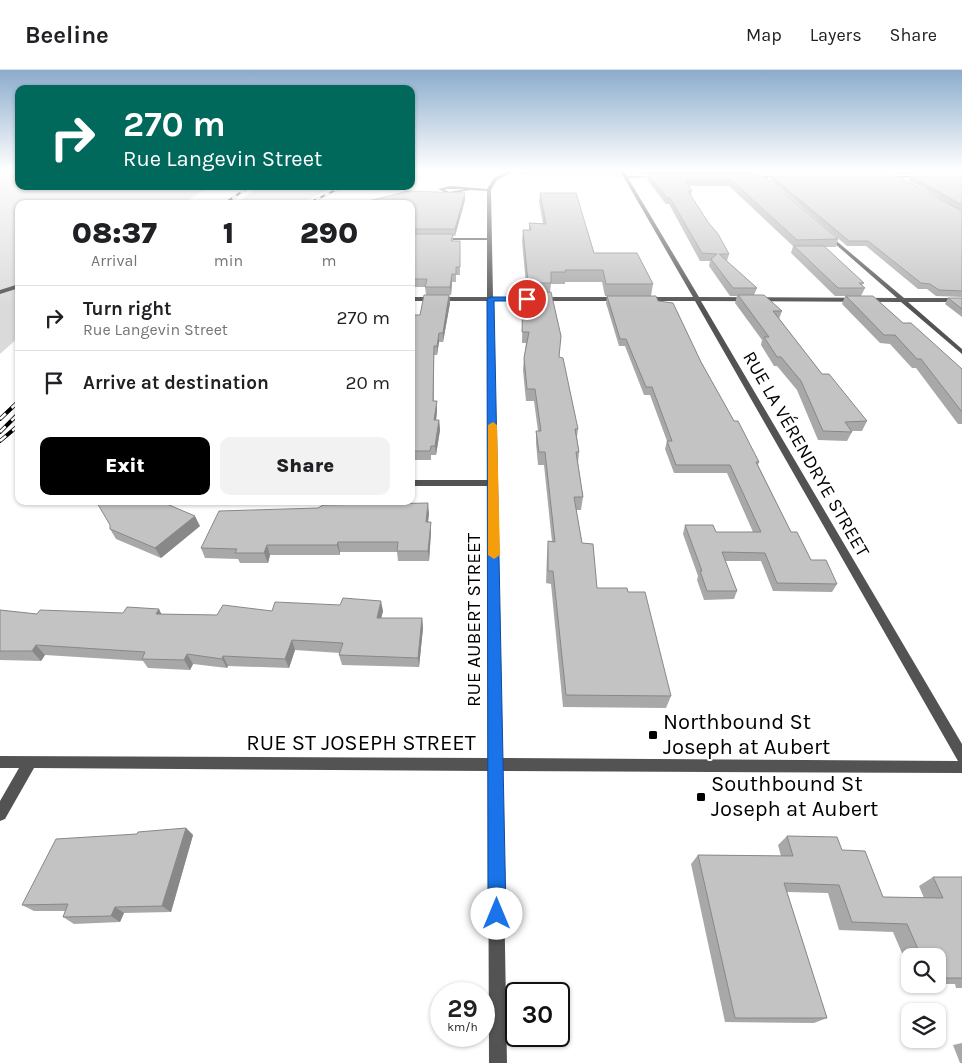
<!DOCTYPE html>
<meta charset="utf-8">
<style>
:root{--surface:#fff;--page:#f2f2f2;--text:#202124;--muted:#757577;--line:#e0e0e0;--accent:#000}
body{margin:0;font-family:Karla,sans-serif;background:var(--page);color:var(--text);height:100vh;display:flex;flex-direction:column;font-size:19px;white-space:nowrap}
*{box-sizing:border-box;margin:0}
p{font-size:16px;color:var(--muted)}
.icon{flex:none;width:28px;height:28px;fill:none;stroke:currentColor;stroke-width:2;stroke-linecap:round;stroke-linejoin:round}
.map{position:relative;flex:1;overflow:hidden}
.side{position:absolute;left:15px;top:130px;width:400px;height:305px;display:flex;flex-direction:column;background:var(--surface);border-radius:10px;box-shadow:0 1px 4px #0004}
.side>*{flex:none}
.hud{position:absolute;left:15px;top:15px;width:400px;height:105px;border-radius:10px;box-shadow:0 1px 4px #0004;background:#00695c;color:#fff;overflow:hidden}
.tools{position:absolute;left:901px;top:878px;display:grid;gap:10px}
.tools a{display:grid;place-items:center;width:45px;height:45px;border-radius:10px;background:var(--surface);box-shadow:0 1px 4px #0004;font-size:25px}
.speed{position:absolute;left:430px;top:912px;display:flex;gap:10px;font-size:25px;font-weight:700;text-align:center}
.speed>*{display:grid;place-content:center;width:65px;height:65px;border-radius:50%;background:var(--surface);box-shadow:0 1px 4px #0004;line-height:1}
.speed small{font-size:12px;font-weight:400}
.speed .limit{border:2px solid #111;border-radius:8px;background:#fff;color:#111}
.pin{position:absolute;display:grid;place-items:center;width:42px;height:42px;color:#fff;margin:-21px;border:2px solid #fff;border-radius:50%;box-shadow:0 1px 5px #0007}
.me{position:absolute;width:55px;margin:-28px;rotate:0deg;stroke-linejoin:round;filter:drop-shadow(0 0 4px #0008)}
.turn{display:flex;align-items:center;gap:18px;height:105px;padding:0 25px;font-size:22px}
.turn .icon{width:65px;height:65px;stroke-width:2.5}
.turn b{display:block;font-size:35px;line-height:42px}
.eta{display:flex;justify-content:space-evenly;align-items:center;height:85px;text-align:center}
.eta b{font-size:30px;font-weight:800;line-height:35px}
.action{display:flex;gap:10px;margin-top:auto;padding:10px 25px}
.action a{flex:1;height:58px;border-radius:10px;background:var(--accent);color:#fff;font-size:20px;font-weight:800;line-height:58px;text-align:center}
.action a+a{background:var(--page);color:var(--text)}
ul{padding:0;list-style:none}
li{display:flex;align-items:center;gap:15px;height:65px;padding:0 25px;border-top:1px solid var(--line)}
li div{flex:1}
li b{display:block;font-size:19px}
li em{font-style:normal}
header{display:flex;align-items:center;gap:30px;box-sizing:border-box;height:70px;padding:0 25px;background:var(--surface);border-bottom:1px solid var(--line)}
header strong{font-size:24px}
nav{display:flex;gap:28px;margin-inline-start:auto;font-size:18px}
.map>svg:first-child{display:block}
</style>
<header>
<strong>Beeline</strong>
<nav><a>Map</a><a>Layers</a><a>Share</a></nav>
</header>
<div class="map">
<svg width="962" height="993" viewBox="0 0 962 993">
<rect width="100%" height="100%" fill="#fff"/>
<!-- green -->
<path fill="#dadada" d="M 516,99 L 621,99 L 626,107 L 542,107 L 509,102 Z
M 19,102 L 19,116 L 209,116 L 184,134 L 19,134 L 19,267 L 0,284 L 0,107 Z
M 259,116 L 337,116 L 299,134 L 235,134 Z"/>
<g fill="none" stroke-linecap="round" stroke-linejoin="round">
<!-- minor -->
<path fill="#535353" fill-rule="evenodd" d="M 512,99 L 518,99 L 497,110 L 491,120 L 493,227 L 620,227 L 623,229 L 620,231 L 493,231 L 501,688 L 958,691 L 695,231 L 645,231 L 642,229 L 645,227 L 693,227 L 619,99 L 623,99 L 627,106 L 662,107 L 628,108 L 699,227 L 897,228 L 825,165 L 827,163 L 904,228 L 962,228 L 962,232 L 908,232 L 962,279 L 962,284 L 901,232 L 701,231 L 962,674 L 962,703 L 502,701 L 507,993 L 489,993 L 488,701 L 34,698 L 5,749 L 0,751 L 0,731 L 19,698 L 0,698 L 0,686 L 488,688 L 488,416 L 411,416 L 411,410 L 488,410 L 487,231 L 411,231 L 411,227 L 487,227 L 487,170 L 441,170 L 439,169 L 441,168 L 487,168 L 487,121 L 470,120 L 449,124 L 438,119 L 450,116 L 487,119 L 494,108 ZM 444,119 L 465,119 L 449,122 Z
M 752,106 L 785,106 L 787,107 L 751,108 Z
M 887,106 L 922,106 L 924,107 L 886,108 Z
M 19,214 L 19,218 L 0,224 L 0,220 Z"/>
<!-- rail-far1 casing -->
<g stroke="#000" stroke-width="2.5">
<path id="rail-far1" d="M 224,134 L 250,116
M 307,134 L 344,116"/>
</g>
<!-- rail casing -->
<g stroke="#000" stroke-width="4">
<path id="rail" d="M 0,349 L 19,331
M 0,362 L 19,343
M 0,371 L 19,355"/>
</g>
<!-- rail-far1 -->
<use href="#rail-far1" stroke="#fff" stroke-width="2" stroke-dasharray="5" stroke-linecap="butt"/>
<!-- rail -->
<use href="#rail" stroke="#fff" stroke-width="2.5" stroke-dasharray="8" stroke-linecap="butt"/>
</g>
<!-- wall -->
<path fill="#a8a8a8" d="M 640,99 L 754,99 L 754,100 L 753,104 L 838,169 L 836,177 L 825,177 L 864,213 L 862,215 L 865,218 L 861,226 L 903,253 L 962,299 L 962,354 L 958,354 L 916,298 L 912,298 L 890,274 L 880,273 L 842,234 L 845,226 L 835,226 L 791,183 L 793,176 L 729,116 L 689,116 L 692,121 L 691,126 L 729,184 L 727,191 L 757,218 L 754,225 L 782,241 L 779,249 L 822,304 L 867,351 L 862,361 L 852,361 L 852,362 L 847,371 L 818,370 L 797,320 L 777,296 L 774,296 L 761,275 L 762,270 L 735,233 L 737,226 L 730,226 L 709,196 L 710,191 L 700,191 L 669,134 L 666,134 L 647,110 L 648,104 L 642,104 Z
M 757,99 L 887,99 L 887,100 L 886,104 L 763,104 Z
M 890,99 L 962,99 L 962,104 L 899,104 Z
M 771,106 L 962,141 L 962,227 L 936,226 L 927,219 L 918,219 L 866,176 L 847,176 L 770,110 Z
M 910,106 L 962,106 L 962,141 L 908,110 Z
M 540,123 L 594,183 L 653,214 L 651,226 L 658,231 L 701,292 L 734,351 L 759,392 L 758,395 L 791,462 L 811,490 L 837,514 L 832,522 L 773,521 L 761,491 L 725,491 L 737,521 L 734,529 L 704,530 L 697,510 L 698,506 L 683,464 L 685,455 L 716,462 L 753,462 L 727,403 L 674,403 L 665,379 L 667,371 L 650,325 L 644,325 L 625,276 L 619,276 L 606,233 L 607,226 L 623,226 L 605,226 L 602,212 L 565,212 L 565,214 L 551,214 L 550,222 L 559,287 L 578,359 L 577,367 L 579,382 L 578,393 L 583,427 L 581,440 L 576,440 L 582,473 L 597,518 L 628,522 L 671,626 L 666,638 L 563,637 L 551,514 L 546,513 L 547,484 L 548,471 L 552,472 L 544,395 L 538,395 L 536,373 L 536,361 L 538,361 L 534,331 L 526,331 L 523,300 L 524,288 L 526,273 L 522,273 L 523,229 L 528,228 L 528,225 L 527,225 L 522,171 L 523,160 L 529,160 L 529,153 L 543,154 L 539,132 Z
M 465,130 L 455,166 L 453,166 L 453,171 L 460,171 L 460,205 L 456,205 L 456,212 L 452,212 L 451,225 L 449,225 L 450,233 L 443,272 L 439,272 L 437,285 L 434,285 L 434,331 L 437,341 L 436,350 L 439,350 L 440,360 L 436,385 L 431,385 L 431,390 L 411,390 L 411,245 L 420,245 L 426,225 L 425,217 L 411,217 L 411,134 Z
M 948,228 L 962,228 L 962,247 L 945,234 Z
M 162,432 L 200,456 L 161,488 L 116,469 L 110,459 Z
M 429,443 L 428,452 L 431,462 L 429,491 L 398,491 L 397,482 L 340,482 L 340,485 L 270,485 L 268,493 L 240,493 L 238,489 L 205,488 L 201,478 Z
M 0,540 L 37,544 L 162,544 L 217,545 L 272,541 L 383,541 L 381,548 L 422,548 L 423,558 L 419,597 L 342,595 L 339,585 L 340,583 L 295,580 L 289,598 L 228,596 L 227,598 L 193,594 L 190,600 L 148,598 L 143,591 L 45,585 L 41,591 L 0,590 Z
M 186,758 L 193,765 L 171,842 L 124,843 L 120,852 L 74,854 L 63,847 L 65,841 L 34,841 L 22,835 L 137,764 Z
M 787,766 L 842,780 L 883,827 L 924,828 L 919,816 L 933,807 L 962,807 L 962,918 L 956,918 L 955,914 L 915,914 L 938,914 L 938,886 L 910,886 L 910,902 L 893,862 L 839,860 L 828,823 L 787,822 L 827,948 L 814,953 L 725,952 L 691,794 L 698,785 L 781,786 L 778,775 Z
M 962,973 L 962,993 L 960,993 L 953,975 Z"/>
<!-- shaded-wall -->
<path fill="#888" d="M 465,123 L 465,130 L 455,166 L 455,159 Z
M 452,204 L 452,212 L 451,225 L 450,217 Z
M 449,225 L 450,233 L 443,272 L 443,263 Z
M 439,263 L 439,272 L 437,285 L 437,276 Z
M 437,331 L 437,341 L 435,360 L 434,350 Z
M 439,350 L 440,360 L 436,385 L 435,376 Z
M 428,433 L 429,443 L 427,462 L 426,452 Z
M 195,446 L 200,456 L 161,488 L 155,478 Z
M 431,452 L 431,462 L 429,491 L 428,481 Z
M 338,472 L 340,482 L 340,485 L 337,475 Z
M 267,475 L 270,485 L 268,493 L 264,483 Z
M 381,531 L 383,541 L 379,557 L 377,548 Z
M 159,539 L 164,549 L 156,544 Z
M 422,548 L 423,558 L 419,597 L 418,588 Z
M 292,570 L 295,580 L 289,598 L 285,589 Z
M 36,575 L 45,585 L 41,591 L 32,581 Z
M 187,584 L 193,594 L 190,600 L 184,590 Z
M 223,586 L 228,596 L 227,598 L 222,589 Z
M 186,758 L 193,765 L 171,842 L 162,836 Z
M 115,837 L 124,843 L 120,852 L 111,846 Z"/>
<!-- building -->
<path fill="#c3c3c3" stroke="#888" d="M 643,99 L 754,99 L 754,100 L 643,100 Z
M 763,99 L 887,99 L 887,100 L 764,100 Z
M 899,99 L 962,99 L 962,100 L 900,100 Z
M 648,104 L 761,104 L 838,169 L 797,170 L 731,110 L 685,110 L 692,121 L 688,121 L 708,152 L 718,164 L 729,184 L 719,184 L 757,218 L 733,218 L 711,189 L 717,184 L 702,183 L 670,128 L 667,128 Z
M 771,106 L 897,106 L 962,141 L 962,221 L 939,220 L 930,214 L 921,213 L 868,171 L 849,171 Z
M 910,106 L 962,106 L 962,135 Z
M 408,121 L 465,123 L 455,159 L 411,159 L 411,134 L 357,134 Z
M 540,123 L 576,123 L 594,183 L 637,183 L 653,214 L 606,214 L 603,200 L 565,200 L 566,202 L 551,202 L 551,213 L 528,213 L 523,160 L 531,160 L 529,153 L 546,154 Z
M 411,164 L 453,164 L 451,171 L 460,171 L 460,197 L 456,197 L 456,204 L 452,204 L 450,217 L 425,217 L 427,209 L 411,209 Z
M 794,176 L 824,176 L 864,213 L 859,213 L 865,218 L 838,218 Z
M 528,222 L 551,222 L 561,266 L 559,287 L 563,288 L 578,359 L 575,359 L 579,382 L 576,382 L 583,427 L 574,427 L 582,473 L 593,474 L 597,518 L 627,518 L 628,522 L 645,522 L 671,626 L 566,625 L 553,501 L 548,501 L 548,471 L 555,472 L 545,382 L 539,382 L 536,361 L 541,361 L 535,319 L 527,319 L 524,288 L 529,262 L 522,262 L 523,229 L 529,228 Z
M 424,225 L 449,225 L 443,263 L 439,263 L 437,276 L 434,276 L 433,331 L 437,331 L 434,350 L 439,350 L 435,376 L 431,376 L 430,381 L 411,381 L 411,245 L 420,245 Z
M 738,225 L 764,225 L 782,241 L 773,241 L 822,304 L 829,304 L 867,351 L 845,352 L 852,362 L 823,361 L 801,311 L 781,287 L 777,287 L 764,267 L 769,267 Z
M 607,226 L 656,226 L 658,231 L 673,233 L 701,292 L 734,351 L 738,351 L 759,392 L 756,392 L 791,462 L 797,462 L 811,490 L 826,490 L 837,514 L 777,513 L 765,483 L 722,482 L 737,521 L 707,521 L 700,501 L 702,501 L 685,455 L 713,455 L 716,462 L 761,462 L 730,395 L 676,395 L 667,371 L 672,371 L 652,317 L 646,317 L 626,269 L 620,269 Z
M 846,226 L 873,226 L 903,253 L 911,253 L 962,299 L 962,342 L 921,289 L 917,289 L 895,265 L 884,265 Z
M 948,228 L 962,228 L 962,239 Z
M 96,431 L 161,431 L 162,432 L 195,446 L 155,478 L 110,459 L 110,455 Z
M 428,433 L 426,452 L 431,452 L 428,481 L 397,481 L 398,472 L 338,472 L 337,475 L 267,475 L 264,483 L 235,483 L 237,479 L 201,478 L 219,441 L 318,438 L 323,435 Z
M 343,528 L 381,531 L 377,548 L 422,548 L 418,588 L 339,585 L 343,573 L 292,570 L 285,589 L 223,586 L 222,589 L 187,584 L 184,590 L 142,589 L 145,582 L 36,575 L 32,581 L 0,581 L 0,540 L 37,544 L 40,540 L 123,543 L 127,537 L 159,539 L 156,544 L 217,545 L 223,535 L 272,541 L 275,532 L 340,535 Z
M 186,758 L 162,836 L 115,837 L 111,846 L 63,847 L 68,834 L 22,835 L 56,769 L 137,764 L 138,762 Z
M 787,766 L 837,767 L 842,780 L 865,781 L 883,827 L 943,828 L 933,807 L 962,807 L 962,908 L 938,908 L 938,886 L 921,886 L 907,854 L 852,852 L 839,815 L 784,813 L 827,948 L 735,948 L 698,785 L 793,786 Z"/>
<!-- sky -->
<linearGradient id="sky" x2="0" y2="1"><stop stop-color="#8baccc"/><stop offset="0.42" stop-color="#fff"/><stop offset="1" stop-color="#fff" stop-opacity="0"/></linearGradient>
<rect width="962" height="238" fill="url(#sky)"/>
<!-- route -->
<path fill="#1a73e8" stroke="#114b97" d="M 527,227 L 530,229 L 529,231 L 494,231 L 506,844 L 503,851 L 497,853 L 490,851 L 488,844 L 487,229 L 491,227 Z"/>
<!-- slow -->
<path fill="#f59e0b" d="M 493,352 L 497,355 L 500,485 L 494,489 L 488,485 L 488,355 Z"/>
<!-- markers -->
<g fill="#000" stroke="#fff" stroke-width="2">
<rect x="648" y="660" width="10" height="10" rx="2.5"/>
<rect x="696" y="722" width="10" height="10" rx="2.5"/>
</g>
<g text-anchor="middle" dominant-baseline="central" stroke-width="4" stroke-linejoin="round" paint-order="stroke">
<!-- street labels -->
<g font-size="19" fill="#000" stroke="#fff">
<text transform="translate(806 384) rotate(60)">RUE LA VÉRENDRYE STREET</text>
<text transform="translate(474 550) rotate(-90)">RUE AUBERT STREET</text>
</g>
<!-- near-poi labels -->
<g font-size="22" fill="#000" stroke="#fff" text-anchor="start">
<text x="663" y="652">Northbound St<tspan x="663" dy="25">Joseph at Aubert</tspan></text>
<text x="711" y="714">Southbound St<tspan x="711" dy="25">Joseph at Aubert</tspan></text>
</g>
<!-- near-street labels -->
<g font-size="22" fill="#000" stroke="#fff">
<text x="361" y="673">RUE ST JOSEPH STREET</text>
</g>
</g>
</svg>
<div class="tools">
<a><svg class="icon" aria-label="search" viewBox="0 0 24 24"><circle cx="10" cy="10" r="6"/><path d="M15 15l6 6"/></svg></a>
<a><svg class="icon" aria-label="layers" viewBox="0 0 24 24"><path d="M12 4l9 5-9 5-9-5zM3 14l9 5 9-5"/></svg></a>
</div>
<div class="speed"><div>29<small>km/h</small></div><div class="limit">30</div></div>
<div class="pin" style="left:527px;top:229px;background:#d93025"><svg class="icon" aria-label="arrive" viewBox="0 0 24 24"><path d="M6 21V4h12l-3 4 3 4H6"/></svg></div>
<svg class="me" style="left:497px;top:844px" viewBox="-20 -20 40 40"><circle r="19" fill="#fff"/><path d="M0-13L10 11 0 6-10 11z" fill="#1a73e8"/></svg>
<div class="hud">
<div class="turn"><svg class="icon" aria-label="right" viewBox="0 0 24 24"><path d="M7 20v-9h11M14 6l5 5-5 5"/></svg><div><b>270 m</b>Rue Langevin Street</div></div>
</div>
<section class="side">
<div class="eta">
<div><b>08:37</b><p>Arrival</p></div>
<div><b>1</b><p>min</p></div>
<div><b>290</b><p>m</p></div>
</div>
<ul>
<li><svg class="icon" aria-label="right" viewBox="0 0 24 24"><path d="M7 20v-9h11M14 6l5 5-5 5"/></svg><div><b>Turn right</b><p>Rue Langevin Street</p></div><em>270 m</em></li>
<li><svg class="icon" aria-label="arrive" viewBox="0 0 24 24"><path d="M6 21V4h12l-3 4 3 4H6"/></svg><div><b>Arrive at destination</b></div><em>20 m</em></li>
</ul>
<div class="action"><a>Exit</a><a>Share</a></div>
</section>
</div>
